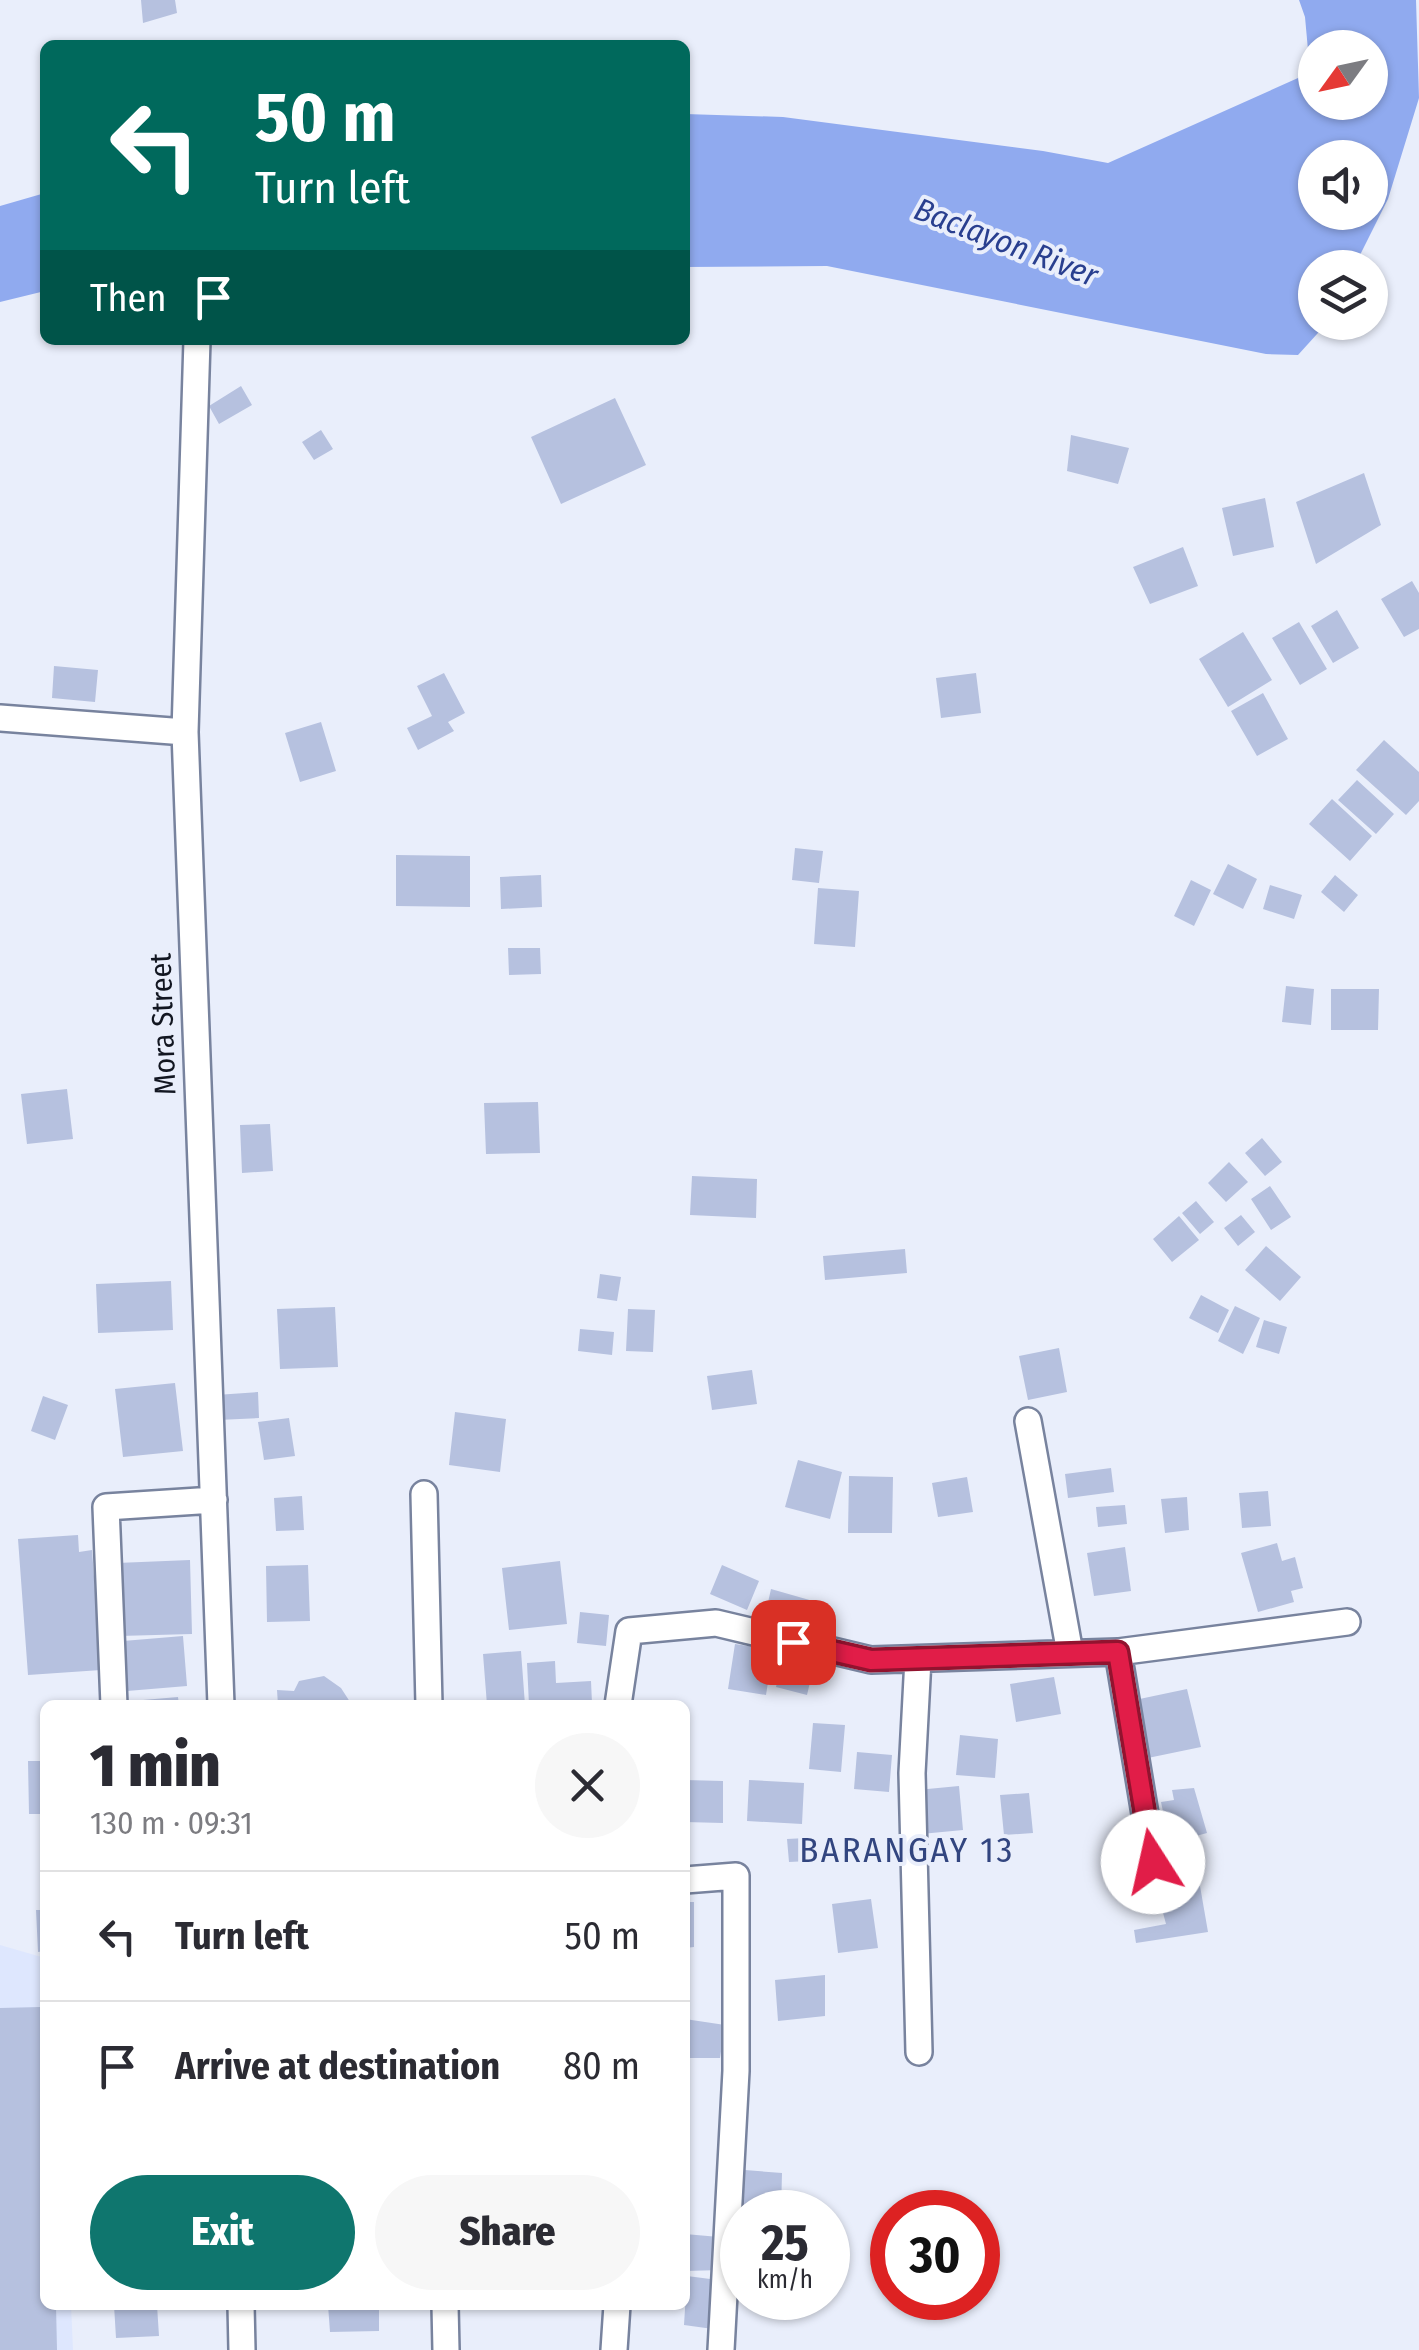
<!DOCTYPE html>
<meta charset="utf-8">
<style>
:root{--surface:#fff;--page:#f7f7f7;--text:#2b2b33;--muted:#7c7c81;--line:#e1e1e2;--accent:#0f766e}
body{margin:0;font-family:"Fira Sans Condensed",sans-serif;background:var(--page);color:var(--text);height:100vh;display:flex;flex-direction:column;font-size:38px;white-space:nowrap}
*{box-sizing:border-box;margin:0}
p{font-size:32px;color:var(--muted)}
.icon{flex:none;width:55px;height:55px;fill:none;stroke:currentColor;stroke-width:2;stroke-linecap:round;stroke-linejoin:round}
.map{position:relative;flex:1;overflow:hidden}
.sheet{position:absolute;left:40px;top:1700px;width:650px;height:610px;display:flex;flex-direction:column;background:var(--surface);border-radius:15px;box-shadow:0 2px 8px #0004}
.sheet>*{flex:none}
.hud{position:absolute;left:40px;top:40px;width:650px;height:305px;border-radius:15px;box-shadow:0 2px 8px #0004;background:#00695c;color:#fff;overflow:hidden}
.needle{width:65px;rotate:237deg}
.buttons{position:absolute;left:1298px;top:30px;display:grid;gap:20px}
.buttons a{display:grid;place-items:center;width:90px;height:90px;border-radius:50%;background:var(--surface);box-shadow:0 2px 8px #0004;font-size:50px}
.speed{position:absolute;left:720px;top:2190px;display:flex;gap:20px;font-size:50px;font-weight:700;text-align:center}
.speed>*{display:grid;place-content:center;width:130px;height:130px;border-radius:50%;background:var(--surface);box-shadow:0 2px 8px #0004;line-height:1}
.speed small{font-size:25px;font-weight:400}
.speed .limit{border:15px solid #d22;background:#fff;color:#111}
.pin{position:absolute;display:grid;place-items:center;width:85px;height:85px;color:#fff;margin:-42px;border-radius:20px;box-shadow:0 5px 15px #0006}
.me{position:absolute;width:110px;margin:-55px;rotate:350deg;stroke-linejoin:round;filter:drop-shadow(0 0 8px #0008)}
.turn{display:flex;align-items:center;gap:35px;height:210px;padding:0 50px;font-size:45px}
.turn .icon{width:130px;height:130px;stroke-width:2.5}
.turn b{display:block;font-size:70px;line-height:85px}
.then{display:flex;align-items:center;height:95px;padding:0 50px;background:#0003;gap:20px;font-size:38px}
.round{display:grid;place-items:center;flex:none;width:105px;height:105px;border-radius:52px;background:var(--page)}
.summary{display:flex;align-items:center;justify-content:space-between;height:170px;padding:0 50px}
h1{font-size:60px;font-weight:800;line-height:75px}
.primary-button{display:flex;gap:20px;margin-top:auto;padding:20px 50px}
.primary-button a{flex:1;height:115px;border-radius:60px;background:var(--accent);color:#fff;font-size:40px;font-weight:800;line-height:115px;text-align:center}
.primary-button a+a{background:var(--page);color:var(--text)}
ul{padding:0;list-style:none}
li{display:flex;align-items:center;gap:30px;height:130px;padding:0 50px;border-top:2px solid var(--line)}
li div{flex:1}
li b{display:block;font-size:38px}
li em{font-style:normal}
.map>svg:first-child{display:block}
</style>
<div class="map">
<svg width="1419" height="2350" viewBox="0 0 1419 2350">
<rect width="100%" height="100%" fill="#e9eefb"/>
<!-- built -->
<path fill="#dee7fe" d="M 0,1945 L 45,1958 L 45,2305 L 71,2305 L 73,2350 L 0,2350 Z"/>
<!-- water -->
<path fill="#90aaef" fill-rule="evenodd" d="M 1299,0 L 1416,0 L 1419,98 L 1388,199 L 1354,267 L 1315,268 L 1315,322 L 1327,323 L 1298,355 L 1266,354 L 827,266 L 685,267 L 685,114 L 783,117 L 1043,151 L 1108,163 L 1298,78 L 1309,61 L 1305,17 ZM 1315,48 L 1370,48 L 1370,102 L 1315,102 ZM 1315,158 L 1370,158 L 1370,212 L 1315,212 Z
M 45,193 L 45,291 L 0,302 L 0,206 Z"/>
<!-- building -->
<path fill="#b6c1df" d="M 141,0 L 175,0 L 177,13 L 143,23 Z
M 241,386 L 252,405 L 219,424 L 209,406 Z
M 615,398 L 646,465 L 561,504 L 531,437 Z
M 321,430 L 333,449 L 314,460 L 302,442 Z
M 1071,435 L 1129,448 L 1118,484 L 1067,471 Z
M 1364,473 L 1381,525 L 1316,564 L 1296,502 Z
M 1265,498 L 1274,547 L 1233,556 L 1222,508 Z
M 1183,547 L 1198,586 L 1150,604 L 1133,567 Z
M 1412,581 L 1419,593 L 1419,629 L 1404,637 L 1381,599 Z
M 1337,610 L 1359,648 L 1333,663 L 1311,626 Z
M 1299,622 L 1327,669 L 1300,685 L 1272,638 Z
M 1243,632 L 1272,680 L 1228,707 L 1199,659 Z
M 54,666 L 98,670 L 95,702 L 52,698 Z
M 444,673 L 465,713 L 448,722 L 454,731 L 418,750 L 407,728 L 432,716 L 417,686 Z
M 976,673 L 981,713 L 941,718 L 936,678 Z
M 1263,693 L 1288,739 L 1257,756 L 1231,711 Z
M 321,722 L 336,771 L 300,782 L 285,733 Z
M 1384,740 L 1419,772 L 1419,801 L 1406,815 L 1356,770 Z
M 1357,780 L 1394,814 L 1376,834 L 1338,800 Z
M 1332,799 L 1372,836 L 1350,861 L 1309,824 Z
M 795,848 L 823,851 L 819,883 L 792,880 Z
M 396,855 L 470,856 L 470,907 L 396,906 Z
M 1228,864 L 1257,879 L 1243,909 L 1213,894 Z
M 541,875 L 542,907 L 501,909 L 500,877 Z
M 1335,875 L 1358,895 L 1344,912 L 1321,892 Z
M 1191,880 L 1211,890 L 1194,926 L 1174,916 Z
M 1270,885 L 1302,895 L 1294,919 L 1263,909 Z
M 818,888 L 859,891 L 855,947 L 814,944 Z
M 508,948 L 540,948 L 541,974 L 509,975 Z
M 1286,986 L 1314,989 L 1311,1025 L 1282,1022 Z
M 1331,989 L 1379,989 L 1378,1030 L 1331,1030 Z
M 67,1089 L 73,1139 L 27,1144 L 21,1094 Z
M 538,1102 L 540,1153 L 486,1154 L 484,1103 Z
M 270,1124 L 273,1171 L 242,1173 L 240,1125 Z
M 1262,1138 L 1282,1162 L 1265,1176 L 1245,1153 Z
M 1229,1162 L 1248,1182 L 1226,1202 L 1208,1183 Z
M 692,1176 L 757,1179 L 756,1218 L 690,1215 Z
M 1270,1186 L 1291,1217 L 1271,1230 L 1251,1199 Z
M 1196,1201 L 1214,1222 L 1200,1234 L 1182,1213 Z
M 1241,1215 L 1255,1232 L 1238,1246 L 1224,1228 Z
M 1179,1216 L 1199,1240 L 1172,1262 L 1153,1239 Z
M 1266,1246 L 1301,1277 L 1280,1301 L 1245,1270 Z
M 905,1249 L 907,1273 L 825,1280 L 823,1256 Z
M 600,1274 L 621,1277 L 617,1301 L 597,1298 Z
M 171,1281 L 173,1330 L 98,1333 L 96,1284 Z
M 1201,1295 L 1229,1310 L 1218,1333 L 1189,1318 Z
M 1235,1306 L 1260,1318 L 1243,1354 L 1218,1341 Z
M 335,1307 L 338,1367 L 280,1369 L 277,1309 Z
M 628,1309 L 655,1310 L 653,1352 L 626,1351 Z
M 1264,1320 L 1287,1327 L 1279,1354 L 1256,1347 Z
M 580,1329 L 614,1332 L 612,1355 L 578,1351 Z
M 1059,1348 L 1067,1392 L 1028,1400 L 1019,1356 Z
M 752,1370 L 757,1404 L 712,1410 L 707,1376 Z
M 175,1383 L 183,1451 L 123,1457 L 115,1389 Z
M 258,1392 L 259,1418 L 218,1420 L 216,1395 Z
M 43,1396 L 68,1405 L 55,1440 L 31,1431 Z
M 455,1412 L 506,1419 L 500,1472 L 449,1465 Z
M 289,1418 L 295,1456 L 264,1460 L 258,1422 Z
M 798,1460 L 842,1472 L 830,1519 L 785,1507 Z
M 1111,1468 L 1114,1492 L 1068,1498 L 1065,1474 Z
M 849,1476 L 893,1477 L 892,1533 L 848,1533 Z
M 967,1477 L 973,1512 L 938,1517 L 932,1483 Z
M 1268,1491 L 1271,1526 L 1242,1528 L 1239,1493 Z
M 302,1496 L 304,1530 L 276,1531 L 274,1498 Z
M 1187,1497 L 1189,1530 L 1165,1533 L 1161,1499 Z
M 1125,1505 L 1127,1524 L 1098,1527 L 1096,1507 Z
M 78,1535 L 79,1552 L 92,1550 L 101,1670 L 28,1675 L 18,1539 Z
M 1277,1543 L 1282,1561 L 1295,1557 L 1303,1588 L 1291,1591 L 1294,1602 L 1258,1612 L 1241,1553 Z
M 1125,1547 L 1131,1591 L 1094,1596 L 1087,1553 Z
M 190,1560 L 192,1634 L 119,1636 L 117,1563 Z
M 560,1561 L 567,1624 L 509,1630 L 502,1568 Z
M 308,1565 L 310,1621 L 267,1622 L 266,1566 Z
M 722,1565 L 759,1581 L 747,1610 L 710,1594 Z
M 771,1589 L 813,1601 L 805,1630 L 764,1620 Z
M 580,1612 L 609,1615 L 606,1646 L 577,1643 Z
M 183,1636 L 187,1686 L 127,1691 L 123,1641 Z
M 735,1644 L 773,1650 L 766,1695 L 728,1689 Z
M 785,1649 L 816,1657 L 807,1695 L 776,1687 Z
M 521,1651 L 525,1705 L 487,1705 L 483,1654 Z
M 555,1661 L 556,1683 L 591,1681 L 592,1703 L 529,1705 L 527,1663 Z
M 324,1676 L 341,1688 L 352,1705 L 278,1705 L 277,1690 L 294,1691 L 299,1681 Z
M 1054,1677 L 1061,1714 L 1016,1722 L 1010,1684 Z
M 1187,1689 L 1201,1747 L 1143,1759 L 1130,1701 Z
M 178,1697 L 179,1705 L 143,1705 L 143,1700 Z
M 813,1723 L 845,1725 L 841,1772 L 809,1769 Z
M 960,1735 L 998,1739 L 995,1778 L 956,1775 Z
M 857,1752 L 892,1755 L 889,1792 L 854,1789 Z
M 28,1761 L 45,1761 L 45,1814 L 29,1814 Z
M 685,1780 L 723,1781 L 723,1823 L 685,1822 Z
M 749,1780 L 804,1783 L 802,1824 L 747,1821 Z
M 959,1786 L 963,1830 L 921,1834 L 917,1790 Z
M 1194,1788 L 1207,1833 L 1185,1839 L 1181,1822 L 1166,1826 L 1161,1802 L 1174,1800 L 1172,1790 Z
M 1029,1793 L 1033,1833 L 1004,1835 L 1000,1795 Z
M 806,1838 L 809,1861 L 789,1862 L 787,1839 Z
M 1200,1886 L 1208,1932 L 1136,1943 L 1134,1930 L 1166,1924 L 1158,1894 Z
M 871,1899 L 878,1948 L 838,1953 L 832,1904 Z
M 685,1902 L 694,1902 L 694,1947 L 685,1948 Z
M 36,1910 L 45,1910 L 45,1951 L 38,1952 Z
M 825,1975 L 825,2016 L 778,2021 L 775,1980 Z
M 40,2007 L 42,2140 L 45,2140 L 45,2305 L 56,2305 L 57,2350 L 0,2350 L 0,2008 Z
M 685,2019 L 725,2025 L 720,2058 L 685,2058 Z
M 745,2170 L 782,2173 L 781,2212 L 742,2208 Z
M 685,2234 L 719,2237 L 721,2270 L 685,2271 Z
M 687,2276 L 718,2280 L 713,2329 L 684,2325 Z
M 749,2298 L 788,2298 L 789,2308 L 749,2306 Z
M 114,2305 L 157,2305 L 159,2336 L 116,2338 Z
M 328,2305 L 379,2305 L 379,2331 L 330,2332 Z"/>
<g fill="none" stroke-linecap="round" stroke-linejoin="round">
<!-- minor casing -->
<g stroke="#78839e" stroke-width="30">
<path id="minor" d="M 197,340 L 185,732 L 221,1705
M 0,718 L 185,732
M 1028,1421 L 1070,1653
M 424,1494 L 429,1705
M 1118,1652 L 1153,1862
M 918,1659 L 912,1773 L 919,2052
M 114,1705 L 106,1507 L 214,1500
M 618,1705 L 629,1631 L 716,1623 L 871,1660 L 1118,1652 L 1347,1622
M 685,1880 L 736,1876 L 736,2071 L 721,2350
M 241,2305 L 242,2350
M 445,2305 L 446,2350
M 614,2350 L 617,2305"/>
</g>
<!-- minor -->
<use href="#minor" stroke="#fff" stroke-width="25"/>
</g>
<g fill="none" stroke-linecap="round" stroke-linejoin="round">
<!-- route casing -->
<g stroke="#92132f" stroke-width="25">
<path id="route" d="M 793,1642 L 871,1660 L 1118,1652 L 1153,1862"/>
</g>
<!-- route -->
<use href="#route" stroke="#e11d48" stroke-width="18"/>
</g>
<g text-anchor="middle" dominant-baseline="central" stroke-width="8" stroke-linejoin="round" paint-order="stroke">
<!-- street labels -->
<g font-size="30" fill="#121621" stroke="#e9eefb">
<text transform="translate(163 1024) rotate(-92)">Mora Street</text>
</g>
<!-- water labels -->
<g font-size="32" font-style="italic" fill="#293f8f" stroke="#e9eefb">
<text transform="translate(1006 242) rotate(21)">Baclayon River</text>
</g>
<!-- quarter labels -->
<g font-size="35" letter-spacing="2.5" fill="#32457f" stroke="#e9eefb">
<text x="907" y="1850">BARANGAY 13</text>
</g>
</g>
</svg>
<div class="buttons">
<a><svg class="needle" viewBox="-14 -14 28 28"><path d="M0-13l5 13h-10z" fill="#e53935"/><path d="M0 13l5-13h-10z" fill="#7c7c81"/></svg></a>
<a><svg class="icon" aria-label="sound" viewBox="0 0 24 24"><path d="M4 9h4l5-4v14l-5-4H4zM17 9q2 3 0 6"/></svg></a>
<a><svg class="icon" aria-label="layers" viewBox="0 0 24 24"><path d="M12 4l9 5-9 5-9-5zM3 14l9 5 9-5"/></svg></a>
</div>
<div class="speed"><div>25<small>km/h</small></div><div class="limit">30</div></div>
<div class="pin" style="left:793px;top:1642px;background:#d93025"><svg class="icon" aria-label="arrive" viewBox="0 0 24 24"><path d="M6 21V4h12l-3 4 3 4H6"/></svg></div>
<svg class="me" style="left:1153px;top:1862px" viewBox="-20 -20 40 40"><circle r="19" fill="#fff"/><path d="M0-13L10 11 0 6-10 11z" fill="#e11d48"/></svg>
<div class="hud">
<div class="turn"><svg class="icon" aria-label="left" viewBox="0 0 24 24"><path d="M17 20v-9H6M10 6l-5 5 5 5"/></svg><div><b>50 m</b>Turn left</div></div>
<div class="then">Then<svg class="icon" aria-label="arrive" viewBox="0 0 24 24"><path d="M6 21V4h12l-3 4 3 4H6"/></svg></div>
</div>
<section class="sheet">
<div class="summary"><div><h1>1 min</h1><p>130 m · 09:31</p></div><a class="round"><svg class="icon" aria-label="close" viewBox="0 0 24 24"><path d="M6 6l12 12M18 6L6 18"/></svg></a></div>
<ul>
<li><svg class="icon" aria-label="left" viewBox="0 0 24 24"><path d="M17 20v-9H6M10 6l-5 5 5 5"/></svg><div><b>Turn left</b></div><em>50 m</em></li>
<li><svg class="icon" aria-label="arrive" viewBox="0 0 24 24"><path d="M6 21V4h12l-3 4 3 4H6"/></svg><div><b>Arrive at destination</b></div><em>80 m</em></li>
</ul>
<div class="primary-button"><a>Exit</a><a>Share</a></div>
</section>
</div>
